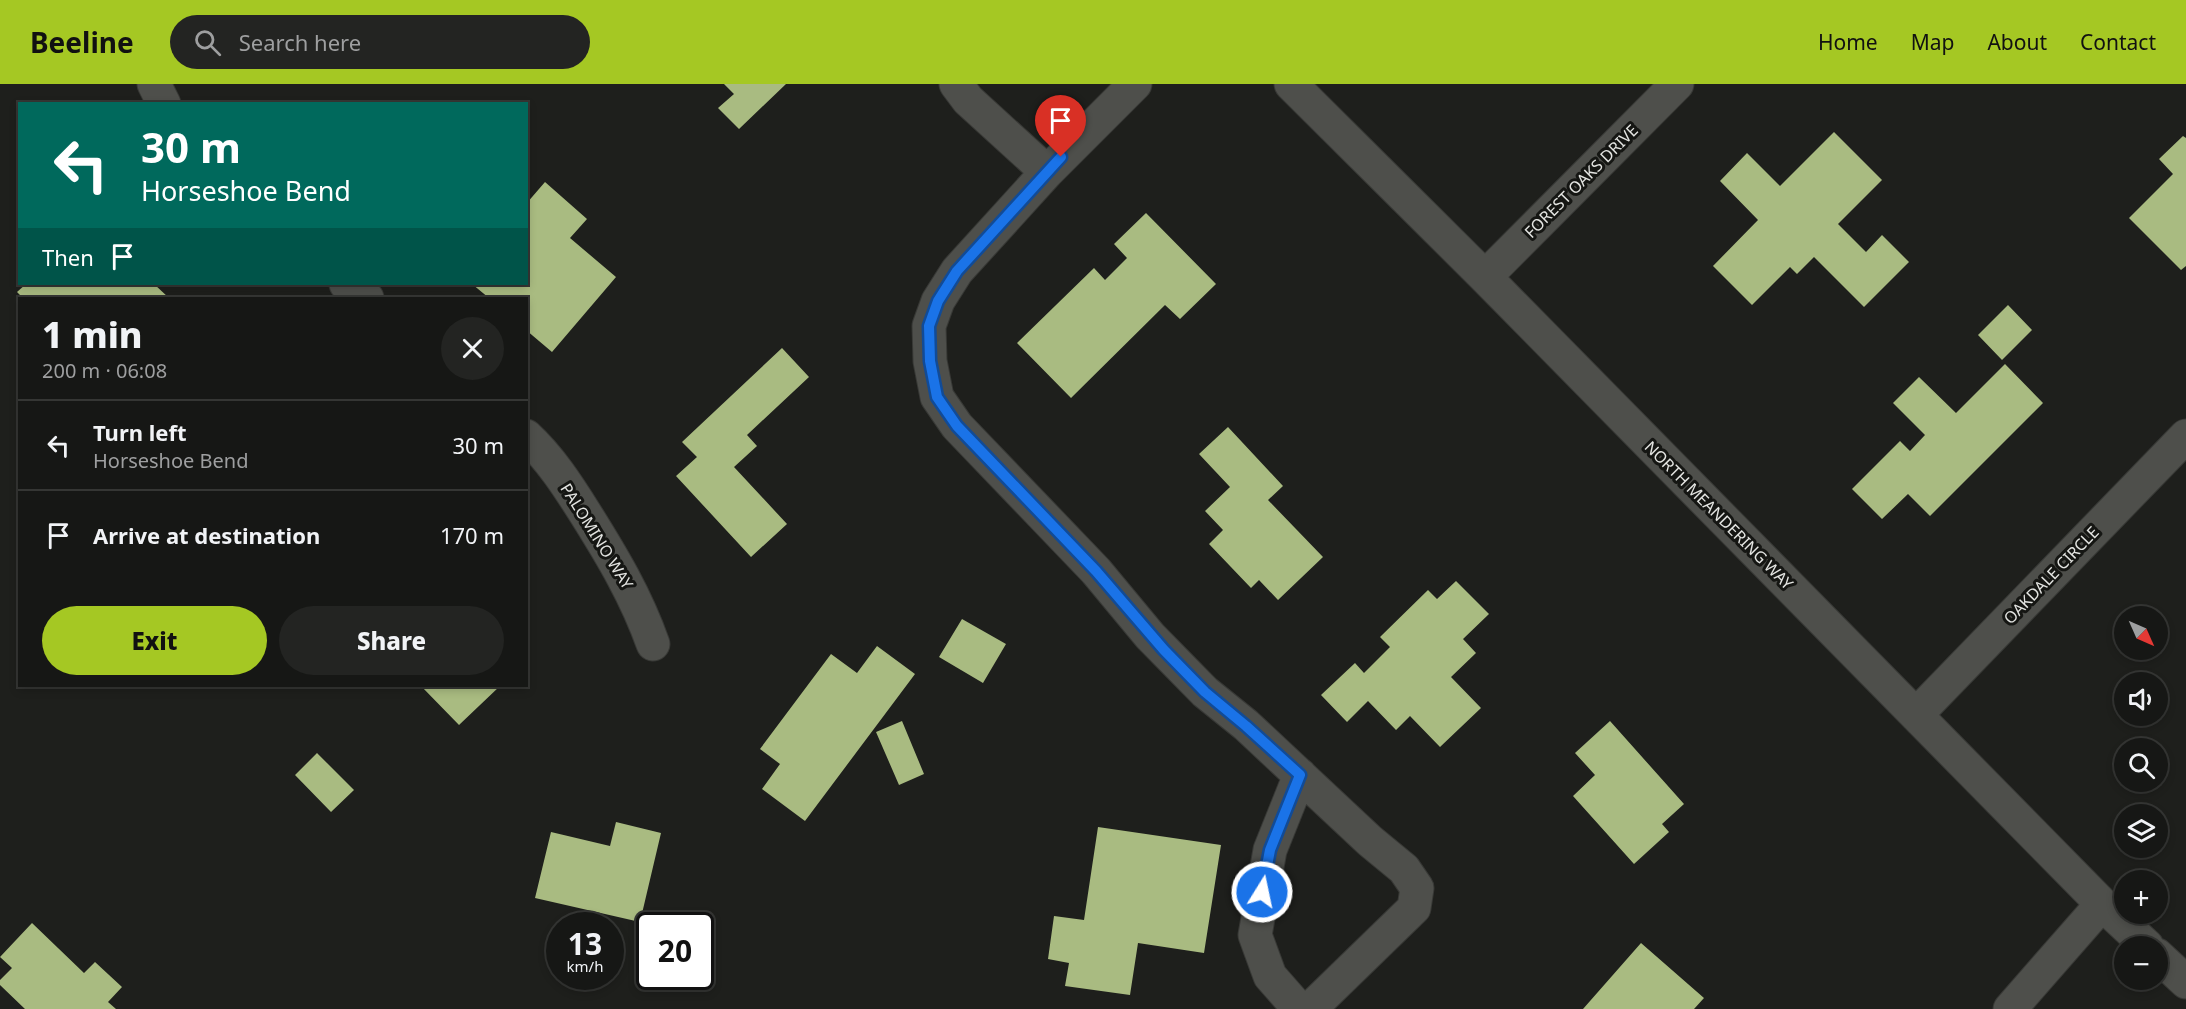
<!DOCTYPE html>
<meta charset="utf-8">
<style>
:root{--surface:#161715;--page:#232422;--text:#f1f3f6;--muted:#9e9fa0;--line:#353634;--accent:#a5c823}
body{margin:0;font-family:"Noto Sans",sans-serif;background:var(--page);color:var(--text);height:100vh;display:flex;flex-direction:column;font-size:22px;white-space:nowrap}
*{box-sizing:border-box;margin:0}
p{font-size:20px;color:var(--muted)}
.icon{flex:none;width:33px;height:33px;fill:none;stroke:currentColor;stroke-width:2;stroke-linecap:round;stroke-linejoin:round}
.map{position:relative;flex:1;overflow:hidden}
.sheet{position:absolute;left:18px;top:213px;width:510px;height:390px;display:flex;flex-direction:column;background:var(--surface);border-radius:0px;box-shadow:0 3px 9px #0003,0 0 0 2px var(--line)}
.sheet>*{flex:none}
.guide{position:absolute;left:18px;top:18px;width:510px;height:183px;border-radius:0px;box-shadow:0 3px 9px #0003,0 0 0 2px var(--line);background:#00695c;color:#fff;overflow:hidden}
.needle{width:39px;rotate:135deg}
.buttons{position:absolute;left:2114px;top:522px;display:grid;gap:12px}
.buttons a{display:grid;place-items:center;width:54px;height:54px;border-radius:50%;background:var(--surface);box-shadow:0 3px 9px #0003,0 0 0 2px var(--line);font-size:30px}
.speed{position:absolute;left:546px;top:828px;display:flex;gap:12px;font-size:30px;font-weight:700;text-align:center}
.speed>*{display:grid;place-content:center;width:78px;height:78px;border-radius:50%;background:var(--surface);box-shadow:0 3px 9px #0003,0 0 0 2px var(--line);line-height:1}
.speed small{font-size:15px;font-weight:400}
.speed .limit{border:3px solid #111;border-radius:9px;background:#fff;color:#111}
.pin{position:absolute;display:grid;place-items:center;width:51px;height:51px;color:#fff;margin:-62px -26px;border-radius:50% 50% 50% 0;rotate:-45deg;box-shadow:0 0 6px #0007}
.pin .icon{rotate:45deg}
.me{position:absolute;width:66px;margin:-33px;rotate:10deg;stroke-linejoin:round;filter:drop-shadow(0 0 4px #0008)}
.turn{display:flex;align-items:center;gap:21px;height:126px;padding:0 24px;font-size:27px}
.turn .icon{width:78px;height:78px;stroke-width:2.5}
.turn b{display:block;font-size:42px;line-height:51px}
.then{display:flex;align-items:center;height:57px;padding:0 24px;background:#0003;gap:12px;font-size:22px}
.round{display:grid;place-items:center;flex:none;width:63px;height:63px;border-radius:32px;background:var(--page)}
.head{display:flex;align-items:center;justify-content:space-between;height:102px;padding:0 24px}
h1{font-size:36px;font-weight:800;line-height:45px}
.button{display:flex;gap:12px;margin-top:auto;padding:12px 24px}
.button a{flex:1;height:69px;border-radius:36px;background:var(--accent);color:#111;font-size:24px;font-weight:800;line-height:69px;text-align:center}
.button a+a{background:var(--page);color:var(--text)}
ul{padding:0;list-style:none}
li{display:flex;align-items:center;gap:18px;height:90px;padding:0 24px;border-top:2px solid var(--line)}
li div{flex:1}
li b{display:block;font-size:22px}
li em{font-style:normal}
header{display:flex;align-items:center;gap:36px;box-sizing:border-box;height:84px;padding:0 30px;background:var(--accent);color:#111}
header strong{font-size:28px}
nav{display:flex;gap:33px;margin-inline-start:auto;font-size:21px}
.search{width:420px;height:54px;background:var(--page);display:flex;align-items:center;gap:15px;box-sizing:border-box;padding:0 21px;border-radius:33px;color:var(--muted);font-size:22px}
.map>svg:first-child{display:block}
</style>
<header>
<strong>Beeline</strong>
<div class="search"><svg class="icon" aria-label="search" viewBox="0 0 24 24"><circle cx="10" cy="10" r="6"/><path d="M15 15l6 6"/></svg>Search here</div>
<nav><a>Home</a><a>Map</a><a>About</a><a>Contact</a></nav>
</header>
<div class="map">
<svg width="2186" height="925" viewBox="0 0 2186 925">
<rect width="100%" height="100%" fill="#1e1f1c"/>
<!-- building -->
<path fill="#a9bb81" d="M 724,0 L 786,0 L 739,45 L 718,24 L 734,10 Z
M 1834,48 L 1882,96 L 1838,140 L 1866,168 L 1882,151 L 1909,178 L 1864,223 L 1814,173 L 1797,190 L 1790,183 L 1752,221 L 1713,182 L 1758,136 L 1720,97 L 1747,69 L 1780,102 Z
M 2183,52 L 2186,54 L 2186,182 L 2181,186 L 2129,134 L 2173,90 L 2159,75 Z
M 545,98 L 587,135 L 570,154 L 616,193 L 552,268 L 526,246 L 526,214 L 489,214 L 472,200 L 526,200 L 526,120 Z
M 1146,129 L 1216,200 L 1180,235 L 1165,221 L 1071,314 L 1017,259 L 1094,184 L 1105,196 L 1127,174 L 1114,160 Z
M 26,200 L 154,200 L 169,214 L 23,214 L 17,208 Z
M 2008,221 L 2032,246 L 2002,276 L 1978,251 Z
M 782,264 L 809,293 L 747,351 L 757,362 L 734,383 L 787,440 L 751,473 L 676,392 L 697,373 L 682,358 Z
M 2005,280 L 2043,319 L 1930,432 L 1908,410 L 1882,435 L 1852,405 L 1900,357 L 1910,367 L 1925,351 L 1893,319 L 1919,293 L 1956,329 Z
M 1228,343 L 1283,402 L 1268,416 L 1323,473 L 1278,516 L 1259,496 L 1251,504 L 1209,460 L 1223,446 L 1205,427 L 1230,403 L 1199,370 Z
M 1456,497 L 1489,530 L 1463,555 L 1476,569 L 1451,593 L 1481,624 L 1440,663 L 1410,632 L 1396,646 L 1368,617 L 1347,638 L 1321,611 L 1355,579 L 1364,589 L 1390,563 L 1380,553 L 1428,506 L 1437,515 Z
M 962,535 L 1006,560 L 983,599 L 939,573 Z
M 877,562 L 915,590 L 805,737 L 762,705 L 780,680 L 760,665 L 831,570 L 857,589 Z
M 421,602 L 500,602 L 459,641 Z
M 902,637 L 924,690 L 899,701 L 876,648 Z
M 1610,637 L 1684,720 L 1662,740 L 1669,748 L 1634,780 L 1573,712 L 1595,691 L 1575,669 Z
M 317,669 L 354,706 L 331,728 L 295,691 Z
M 616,738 L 661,749 L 640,838 L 535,814 L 551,748 L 610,762 Z
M 1098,743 L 1221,761 L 1204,869 L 1138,859 L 1130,911 L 1065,902 L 1069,879 L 1048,875 L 1054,832 L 1084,836 Z
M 32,839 L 84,889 L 95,878 L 122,903 L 108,918 L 116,925 L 25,925 L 0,901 L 0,896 L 12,884 L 0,873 Z
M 1641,859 L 1704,914 L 1694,925 L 1583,925 Z"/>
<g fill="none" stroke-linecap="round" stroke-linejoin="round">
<!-- minor casing -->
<g stroke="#383936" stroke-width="35">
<path id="minor" d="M 154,0 L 164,20
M 956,0 L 968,16 L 1047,88
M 1135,0 L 1047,88 L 957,187 L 938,217 L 929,242 L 930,277 L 937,313 L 957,342 L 1096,487 L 1150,552 L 1205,608 L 1246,641 L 1370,757 L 1404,785 L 1417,804 L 1414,824 L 1310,925
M 1291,0 L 1485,193 L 2102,820 L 2147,862
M 1485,193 L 1677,0
M 346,200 L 367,214
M 526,352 C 550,374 568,402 585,429 C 612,472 636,512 653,560
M 1916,631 L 2186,352
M 2157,871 L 2186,898
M 1299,925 L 1270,892 L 1255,851 L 1270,766 L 1300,691
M 2010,925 L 2102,820"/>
</g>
<!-- minor -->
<use href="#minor" stroke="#4e4f4b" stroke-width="33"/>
</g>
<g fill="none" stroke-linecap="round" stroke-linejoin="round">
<!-- route casing -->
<g stroke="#114b97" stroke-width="15">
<path id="route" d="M 1061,73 L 957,187 L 938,217 L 929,242 L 930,277 L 937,313 L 957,342 L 1096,487 L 1164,566 L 1205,608 L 1246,642 L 1300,691 L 1270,766 L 1262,808"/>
</g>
<!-- route -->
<use href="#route" stroke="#1a73e8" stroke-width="10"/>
</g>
<g text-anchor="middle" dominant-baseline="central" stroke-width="6" stroke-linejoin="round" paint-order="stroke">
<!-- street labels -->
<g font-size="16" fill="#e4e5e2" stroke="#151613">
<text transform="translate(1581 97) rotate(-45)">FOREST OAKS DRIVE</text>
<text transform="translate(1719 431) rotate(45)">NORTH MEANDERING WAY</text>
<text transform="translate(597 452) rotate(58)">PALOMINO WAY</text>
<text transform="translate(2051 491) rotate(-46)">OAKDALE CIRCLE</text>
</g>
</g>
</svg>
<div class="buttons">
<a><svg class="needle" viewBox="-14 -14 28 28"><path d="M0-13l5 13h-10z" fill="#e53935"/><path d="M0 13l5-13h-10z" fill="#9e9fa0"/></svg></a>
<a><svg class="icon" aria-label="sound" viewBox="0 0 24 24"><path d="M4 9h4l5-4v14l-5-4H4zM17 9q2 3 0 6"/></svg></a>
<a><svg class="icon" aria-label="search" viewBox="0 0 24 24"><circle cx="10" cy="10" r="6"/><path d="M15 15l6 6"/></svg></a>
<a><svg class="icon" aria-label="layers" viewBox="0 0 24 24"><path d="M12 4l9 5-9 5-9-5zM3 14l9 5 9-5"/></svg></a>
<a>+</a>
<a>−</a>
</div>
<div class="speed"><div>13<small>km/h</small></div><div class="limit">20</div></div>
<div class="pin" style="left:1061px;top:73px;background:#d93025"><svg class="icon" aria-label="arrive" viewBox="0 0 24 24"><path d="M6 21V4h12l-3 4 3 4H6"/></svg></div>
<svg class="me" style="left:1262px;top:808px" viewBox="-20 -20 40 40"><circle r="17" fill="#1a73e8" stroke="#fff" stroke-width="3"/><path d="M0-11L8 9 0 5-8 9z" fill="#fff"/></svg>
<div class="guide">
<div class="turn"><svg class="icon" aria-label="left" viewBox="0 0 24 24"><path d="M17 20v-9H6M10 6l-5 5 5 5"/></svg><div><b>30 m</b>Horseshoe Bend</div></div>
<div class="then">Then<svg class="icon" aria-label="arrive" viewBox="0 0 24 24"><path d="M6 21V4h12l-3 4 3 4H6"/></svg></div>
</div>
<section class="sheet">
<div class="head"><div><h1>1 min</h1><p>200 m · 06:08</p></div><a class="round"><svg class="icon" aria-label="close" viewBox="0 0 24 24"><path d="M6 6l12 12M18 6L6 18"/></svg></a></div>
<ul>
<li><svg class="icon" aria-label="left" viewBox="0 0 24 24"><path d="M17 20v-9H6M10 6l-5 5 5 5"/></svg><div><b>Turn left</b><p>Horseshoe Bend</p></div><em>30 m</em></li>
<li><svg class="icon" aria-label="arrive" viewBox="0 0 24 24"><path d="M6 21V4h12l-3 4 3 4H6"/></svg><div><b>Arrive at destination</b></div><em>170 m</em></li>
</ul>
<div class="button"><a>Exit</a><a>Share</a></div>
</section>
</div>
